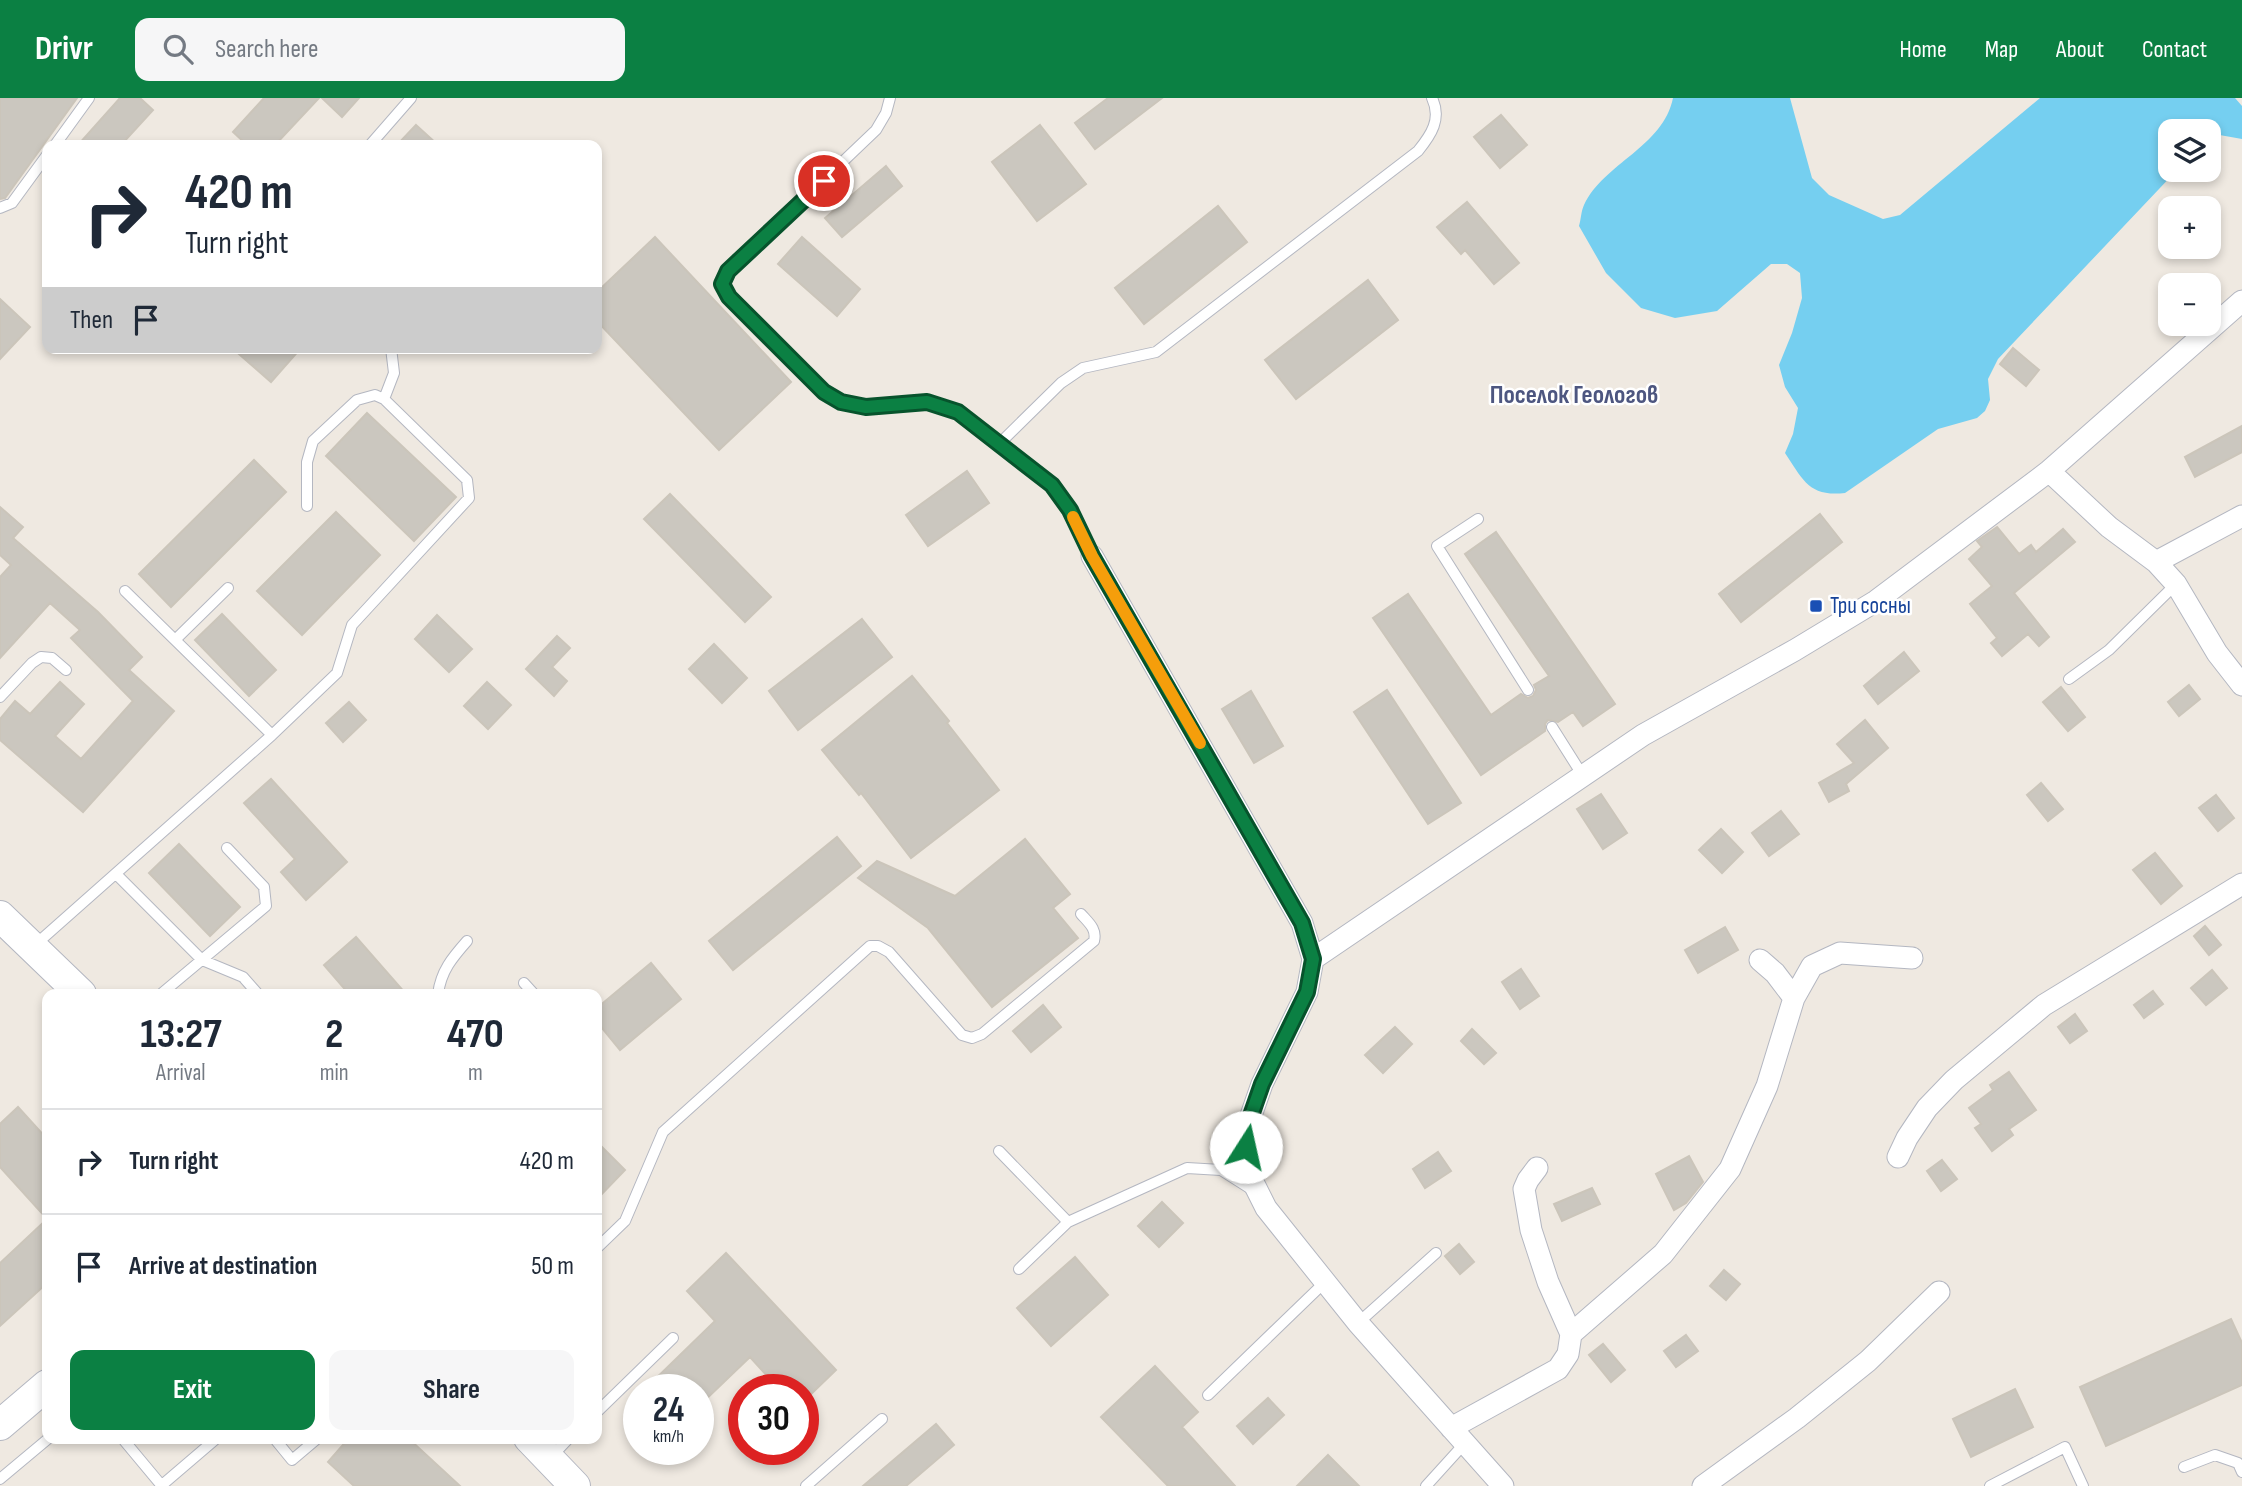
<!DOCTYPE html>
<meta charset="utf-8">
<style>
:root{--surface:#fff;--page:#f6f6f7;--text:#1f2937;--muted:#747a83;--line:#e0e1e3;--accent:#0b8043}
body{margin:0;font-family:"Sofia Sans Condensed",sans-serif;background:var(--page);color:var(--text);height:100vh;display:flex;flex-direction:column;font-size:26px;white-space:nowrap}
*{box-sizing:border-box;margin:0}
p{font-size:23px;color:var(--muted)}
.icon{flex:none;width:38px;height:38px;fill:none;stroke:currentColor;stroke-width:2;stroke-linecap:round;stroke-linejoin:round}
.map{position:relative;flex:1;overflow:hidden}
.drawer{position:absolute;left:42px;top:891px;width:560px;height:455px;display:flex;flex-direction:column;background:var(--surface);border-radius:14px;box-shadow:0 4px 10px #0003}
.drawer>*{flex:none}
.hud{position:absolute;left:42px;top:42px;width:560px;height:214px;border-radius:14px;box-shadow:0 4px 10px #0003;background:#fff;color:var(--text);overflow:hidden}
.controls{position:absolute;left:2158px;top:21px;display:grid;gap:14px}
.controls a{display:grid;place-items:center;width:63px;height:63px;border-radius:14px;background:var(--surface);box-shadow:0 4px 10px #0003;font-size:35px}
.speed{position:absolute;left:623px;top:1276px;display:flex;gap:14px;font-size:35px;font-weight:700;text-align:center}
.speed>*{display:grid;place-content:center;width:91px;height:91px;border-radius:50%;background:var(--surface);box-shadow:0 4px 10px #0003;line-height:1}
.speed small{font-size:18px;font-weight:400}
.speed .limit{border:10px solid #d22;background:#fff;color:#111}
.pin{position:absolute;display:grid;place-items:center;width:60px;height:60px;color:#fff;margin:-30px;border:4px solid #fff;border-radius:50%;box-shadow:0 2px 7px #0007}
.me{position:absolute;width:77px;margin:-38px;rotate:10deg;stroke-linejoin:round;filter:drop-shadow(0 0 5px #0008)}
.turn{display:flex;align-items:center;gap:24px;height:147px;padding:0 28px;font-size:32px}
.turn .icon{width:91px;height:91px;stroke-width:2.5}
.turn b{display:block;font-size:49px;line-height:60px}
.then{display:flex;align-items:center;height:66px;padding:0 28px;background:#0003;gap:14px;font-size:26px}
.eta{display:flex;justify-content:space-evenly;align-items:center;height:119px;text-align:center}
.eta b{font-size:42px;font-weight:700;line-height:49px}
.cta{display:flex;gap:14px;margin-top:auto;padding:14px 28px}
.cta a{flex:1;height:80px;border-radius:14px;background:var(--accent);color:#fff;font-size:28px;font-weight:700;line-height:80px;text-align:center}
.cta a+a{background:var(--page);color:var(--text)}
ul{padding:0;list-style:none}
li{display:flex;align-items:center;gap:21px;height:105px;padding:0 28px;border-top:2px solid var(--line)}
li div{flex:1}
li b{display:block;font-size:26px}
li em{font-style:normal}
header{display:flex;align-items:center;gap:42px;box-sizing:border-box;height:98px;padding:0 35px;background:var(--accent);color:#fff}
header strong{font-size:33px}
nav{display:flex;gap:38px;margin-inline-start:auto;font-size:24px}
.search{width:490px;height:63px;background:var(--page);display:flex;align-items:center;gap:18px;box-sizing:border-box;padding:0 24px;border-radius:14px;color:var(--muted);font-size:26px}
.map>svg:first-child{display:block}
</style>
<header>
<strong>Drivr</strong>
<div class="search"><svg class="icon" aria-label="search" viewBox="0 0 24 24"><circle cx="10" cy="10" r="6"/><path d="M15 15l6 6"/></svg>Search here</div>
<nav><a>Home</a><a>Map</a><a>About</a><a>Contact</a></nav>
</header>
<div class="map">
<svg width="2242" height="1388" viewBox="0 0 2242 1388">
<rect width="100%" height="100%" fill="#efe9e1"/>
<!-- water -->
<path fill="#75cff0" d="M 1673,0 L 1790,0 L 1812,80 L 1829,97 L 1883,121 L 1900,117 L 2040,0 L 2235,0 L 2242,8 L 2242,41 L 2214,36 L 2209,40 L 2208,33 L 2170,33 L 2170,72 L 2177,72 L 1998,261 L 1988,281 L 1990,302 L 1985,313 L 1977,320 L 1938,331 L 1845,395 C 1809,399 1803,382 1785,355 L 1793,336 L 1798,310 L 1785,289 L 1779,267 L 1792,235 L 1802,200 L 1800,175 L 1787,166 L 1771,166 L 1717,213 L 1675,220 L 1641,210 L 1606,175 L 1579,128 C 1581,122 1581,113 1584,107 C 1604,65 1663,49 1673,0 Z"/>
<!-- building -->
<path fill="#cbc7bf" stroke="#cbc5ba" stroke-width="2" d="M 0,0 L 77,0 L 5,100 L 0,101 Z
M 120,0 L 140,0 L 153,12 L 121,47 L 78,47 Z
M 264,0 L 319,0 L 275,47 L 247,47 L 233,34 Z
M 322,0 L 359,0 L 342,19 Z
M 1108,0 L 1162,0 L 1095,51 L 1075,25 Z
M 1501,17 L 1527,47 L 1500,70 L 1474,39 Z
M 416,27 L 438,47 L 397,47 Z
M 1040,27 L 1086,86 L 1037,123 L 992,64 Z
M 886,68 L 902,88 L 842,139 L 825,120 Z
M 1467,104 L 1519,165 L 1494,186 L 1465,152 L 1461,156 L 1437,129 Z
M 1218,108 L 1247,144 L 1144,226 L 1115,190 Z
M 655,139 L 791,284 L 719,352 L 597,223 L 597,194 Z
M 802,139 L 860,191 L 837,218 L 778,166 Z
M 1368,182 L 1398,222 L 1296,301 L 1265,262 Z
M 0,201 L 30,229 L 0,261 Z
M 232,250 L 301,250 L 271,284 Z
M 2013,250 L 2039,272 L 2026,288 L 2000,266 Z
M 367,315 L 456,399 L 414,443 L 326,358 Z
M 2242,328 L 2242,354 L 2195,379 L 2185,359 Z
M 254,362 L 286,394 L 171,509 L 139,476 Z
M 967,373 L 989,405 L 928,448 L 906,417 Z
M 670,396 L 771,499 L 745,524 L 644,421 Z
M 0,409 L 23,429 L 13,440 L 98,514 L 142,559 L 129,572 L 174,613 L 83,714 L 0,642 L 0,621 L 15,603 L 30,616 L 60,584 L 84,606 L 55,638 L 81,661 L 133,603 L 71,540 L 80,532 L 50,505 L 0,560 L 0,479 L 11,467 L 0,457 Z
M 336,414 L 380,457 L 302,537 L 257,493 Z
M 1820,416 L 1842,444 L 1741,524 L 1719,496 Z
M 1997,429 L 2019,456 L 2031,447 L 2036,454 L 2063,431 L 2075,444 L 2014,495 L 2049,539 L 2039,548 L 2028,536 L 2002,558 L 1991,545 L 1997,540 L 1970,506 L 1992,488 L 1969,461 L 1982,449 L 1977,443 Z
M 1496,434 L 1615,606 L 1583,628 L 1573,614 L 1558,624 L 1548,622 L 1545,626 L 1545,633 L 1481,677 L 1373,520 L 1408,496 L 1491,617 L 1521,596 L 1528,600 L 1533,598 L 1536,592 L 1534,587 L 1549,578 L 1465,456 Z
M 222,516 L 276,572 L 249,598 L 195,542 Z
M 437,517 L 472,551 L 449,574 L 415,541 Z
M 862,521 L 892,559 L 798,632 L 769,593 Z
M 557,538 L 570,550 L 552,569 L 567,583 L 554,598 L 526,571 Z
M 714,546 L 747,580 L 722,605 L 689,571 Z
M 1904,554 L 1919,573 L 1878,606 L 1864,588 Z
M 912,578 L 949,623 L 947,625 L 999,692 L 911,760 L 861,695 L 859,697 L 822,652 Z
M 487,584 L 511,607 L 488,631 L 464,608 Z
M 2189,587 L 2200,601 L 2179,618 L 2168,604 Z
M 2061,589 L 2085,619 L 2068,633 L 2043,604 Z
M 1387,592 L 1461,705 L 1428,726 L 1354,614 Z
M 1251,593 L 1283,648 L 1254,665 L 1222,611 Z
M 349,604 L 366,622 L 343,644 L 326,625 Z
M 1865,622 L 1888,650 L 1846,686 L 1849,693 L 1829,704 L 1819,685 L 1854,665 L 1837,646 Z
M 271,681 L 347,764 L 306,802 L 281,774 L 295,761 L 244,705 Z
M 2041,685 L 2063,711 L 2048,723 L 2027,697 Z
M 1601,696 L 1627,735 L 1603,751 L 1577,711 Z
M 2216,697 L 2234,720 L 2218,733 L 2199,710 Z
M 1781,713 L 1799,736 L 1769,758 L 1752,735 Z
M 1721,731 L 1743,754 L 1722,775 L 1699,752 Z
M 837,739 L 861,768 L 733,872 L 709,843 Z
M 1025,741 L 1070,796 L 1053,810 L 1078,840 L 992,909 L 928,830 L 858,780 L 877,763 L 955,798 Z
M 179,746 L 240,809 L 210,838 L 149,775 Z
M 2155,755 L 2182,788 L 2161,806 L 2133,772 Z
M 2205,828 L 2221,847 L 2209,857 L 2194,838 Z
M 1725,829 L 1738,852 L 1698,875 L 1685,852 Z
M 356,839 L 406,896 L 349,896 L 324,867 Z
M 651,865 L 681,901 L 620,952 L 597,924 L 597,910 Z
M 1521,871 L 1539,898 L 1520,911 L 1502,884 Z
M 2212,872 L 2227,890 L 2206,907 L 2191,890 Z
M 2153,893 L 2163,906 L 2144,920 L 2134,907 Z
M 1043,907 L 1061,929 L 1031,954 L 1013,933 Z
M 2075,916 L 2087,933 L 2070,945 L 2058,929 Z
M 1395,929 L 1412,946 L 1383,975 L 1365,957 Z
M 1472,931 L 1496,955 L 1484,966 L 1461,943 Z
M 2009,974 L 2036,1012 L 2009,1031 L 2013,1037 L 1992,1053 L 1975,1030 L 1981,1026 L 1969,1010 L 1993,992 L 1990,987 Z
M 18,1009 L 47,1041 L 47,1121 L 0,1069 L 0,1026 Z
M 597,1044 L 625,1072 L 597,1101 Z
M 1438,1054 L 1451,1073 L 1425,1090 L 1413,1071 Z
M 1689,1058 L 1703,1084 L 1686,1105 L 1674,1112 L 1656,1076 Z
M 1942,1062 L 1957,1081 L 1941,1093 L 1927,1073 Z
M 1592,1090 L 1600,1106 L 1562,1123 L 1554,1106 Z
M 1162,1104 L 1183,1125 L 1159,1149 L 1138,1128 Z
M 47,1121 L 47,1185 L 0,1228 L 0,1165 Z
M 1459,1146 L 1474,1164 L 1460,1176 L 1445,1158 Z
M 726,1155 L 836,1272 L 803,1304 L 803,1292 L 780,1292 L 750,1259 L 698,1309 L 698,1292 L 644,1292 L 715,1223 L 687,1193 Z
M 1075,1159 L 1108,1197 L 1051,1248 L 1017,1210 Z
M 1724,1172 L 1740,1186 L 1726,1202 L 1710,1188 Z
M 2231,1221 L 2242,1245 L 2242,1287 L 2106,1348 L 2080,1289 Z
M 1686,1237 L 1698,1253 L 1676,1269 L 1664,1253 Z
M 1603,1246 L 1625,1272 L 1611,1284 L 1589,1257 Z
M 1155,1268 L 1198,1314 L 1182,1329 L 1235,1388 L 1168,1388 L 1101,1319 Z
M 2015,1291 L 2033,1329 L 1971,1359 L 1953,1321 Z
M 1268,1300 L 1284,1317 L 1253,1346 L 1237,1328 Z
M 936,1326 L 954,1347 L 906,1388 L 863,1388 Z
M 349,1340 L 408,1340 L 460,1388 L 354,1388 L 328,1364 Z
M 1328,1357 L 1359,1388 L 1297,1388 Z"/>
<g fill="none" stroke-linecap="round" stroke-linejoin="round">
<!-- service casing -->
<g stroke="#b4b7c1" stroke-width="12">
<path id="service" d="M 890,0 L 886,15 L 876,32 L 728,173 L 722,186 L 729,199 L 824,294 L 841,304 L 866,309 L 927,305 L 958,314 L 1052,386 L 1070,412 L 1092,458
M 55,47 L 89,0
M 370,47 L 411,0
M 0,110 L 12,105 L 47,57
M 384,301 L 394,275 L 391,250
M 1000,345 L 1061,285 L 1083,270 L 1156,254 L 1418,53 C 1431,37 1442,21 1432,0
M 1478,421 L 1437,448 L 1528,592
M 125,493 L 272,637
M 175,542 L 228,490
M 2069,581 L 2109,552 L 2176,486
M 0,599 L 32,565 L 41,559 L 52,560 L 66,572
M 1552,629 L 1583,678
M 116,776 L 202,862 L 243,879 L 258,896
M 35,847 L 272,637 L 337,575 L 352,527 L 469,400 L 467,382 L 384,301 L 375,297 L 357,302 L 313,343 L 307,364 L 307,408
M 524,885 L 534,896
M 161,896 L 266,808 L 264,789 L 227,750
M 438,896 C 441,873 452,860 467,843
M 999,1053 L 1068,1124 L 1187,1070 L 1221,1072 L 1251,1091
M 597,1150 L 625,1123 L 663,1034 L 870,848 L 878,848 L 889,854 L 962,937 L 972,940 L 982,936 L 1094,843 C 1097,831 1089,825 1081,816
M 1019,1171 L 1068,1124
M 1358,1225 L 1436,1155
M 1208,1297 L 1325,1184
M 597,1314 L 673,1240
M 122,1340 L 162,1388
M 274,1340 L 292,1362 L 318,1340
M 551,1359 L 569,1340
M 2184,1369 L 2215,1357 L 2238,1365 L 2242,1374
M 0,1381 L 49,1340
M 162,1387 L 217,1340
M 806,1388 L 882,1321
M 1426,1388 L 1465,1345
M 1990,1388 L 2065,1349 L 2083,1388"/>
</g>
<!-- minor casing -->
<g stroke="#b4b7c1" stroke-width="23">
<path id="minor" d="M 2049,373 L 2109,429 L 2156,464 L 2176,486 L 2217,555 L 2242,587
M 1092,458 L 1302,825 L 1313,861 L 1307,894 L 1262,986 L 1247,1029 L 1246,1070 L 1266,1110 L 1358,1225 L 1503,1388
M 2156,464 L 2242,418
M 1313,861 L 1643,637 L 1795,552 L 1876,503 L 2049,373 L 2242,203
M 1760,862 L 1775,875 L 1794,900
M 1898,1059 L 1907,1040 L 1927,1010 L 1954,982 L 2044,907 L 2242,786
M 1537,1070 L 1528,1082 L 1524,1091 L 1531,1132 L 1548,1184 L 1571,1236
M 1451,1330 L 1558,1271 L 1568,1256 L 1571,1236 L 1663,1156 L 1730,1071 L 1767,988 L 1794,900 L 1812,868 L 1840,855 L 1912,860
M 1703,1388 L 1797,1320 L 1868,1263 L 1939,1194"/>
</g>
<!-- secondary casing -->
<g stroke="#b4b7c1" stroke-width="32">
<path id="secondary" d="M 0,818 L 81,896
M 0,1327 L 47,1287
M 529,1340 L 575,1388"/>
</g>
<!-- service -->
<use href="#service" stroke="#fff" stroke-width="10"/>
<!-- minor -->
<use href="#minor" stroke="#fff" stroke-width="21"/>
<!-- secondary -->
<use href="#secondary" stroke="#fff" stroke-width="30"/>
</g>
<g fill="none" stroke-linecap="round" stroke-linejoin="round">
<!-- route casing -->
<g stroke="#07532c" stroke-width="18">
<path id="route" d="M 824,83 L 728,173 L 722,186 L 729,199 L 824,294 L 841,304 L 866,309 L 927,304 L 958,314 L 1052,387 L 1070,412 L 1092,458 L 1302,825 L 1313,861 L 1307,894 L 1262,986 L 1247,1029 L 1246,1049"/>
</g>
<!-- route -->
<use href="#route" stroke="#0b8043" stroke-width="12"/>
<!-- slow -->
<path stroke="#f59e0b" stroke-width="12" d="M 1073,419 L 1092,458 L 1200,645"/>
</g>
<!-- markers -->
<rect fill="#1a4fb4" stroke="#fff" stroke-width="2.5" x="1809" y="501" width="14" height="14" rx="3.5"/>
<g text-anchor="middle" dominant-baseline="central" stroke-width="5" stroke-linejoin="round" paint-order="stroke">
<!-- transit labels -->
<g font-size="23" fill="#164399" stroke="#fff" text-anchor="start">
<text x="1830" y="508">Три сосны</text>
</g>
<!-- quarter labels -->
<g font-size="26" font-weight="bold" fill="#4d5680" stroke="#fff">
<text x="1574" y="297">Поселок Геологов</text>
</g>
</g>
</svg>
<div class="controls">
<a><svg class="icon" aria-label="layers" viewBox="0 0 24 24"><path d="M12 4l9 5-9 5-9-5zM3 14l9 5 9-5"/></svg></a>
<a>+</a>
<a>−</a>
</div>
<div class="speed"><div>24<small>km/h</small></div><div class="limit">30</div></div>
<div class="pin" style="left:824px;top:83px;background:#d93025"><svg class="icon" aria-label="arrive" viewBox="0 0 24 24"><path d="M6 21V4h12l-3 4 3 4H6"/></svg></div>
<svg class="me" style="left:1246px;top:1049px" viewBox="-20 -20 40 40"><circle r="19" fill="#fff"/><path d="M0-13L10 11 0 6-10 11z" fill="#0b8043"/></svg>
<div class="hud">
<div class="turn"><svg class="icon" aria-label="right" viewBox="0 0 24 24"><path d="M7 20v-9h11M14 6l5 5-5 5"/></svg><div><b>420 m</b>Turn right</div></div>
<div class="then">Then<svg class="icon" aria-label="arrive" viewBox="0 0 24 24"><path d="M6 21V4h12l-3 4 3 4H6"/></svg></div>
</div>
<section class="drawer">
<div class="eta">
<div><b>13:27</b><p>Arrival</p></div>
<div><b>2</b><p>min</p></div>
<div><b>470</b><p>m</p></div>
</div>
<ul>
<li><svg class="icon" aria-label="right" viewBox="0 0 24 24"><path d="M7 20v-9h11M14 6l5 5-5 5"/></svg><div><b>Turn right</b></div><em>420 m</em></li>
<li><svg class="icon" aria-label="arrive" viewBox="0 0 24 24"><path d="M6 21V4h12l-3 4 3 4H6"/></svg><div><b>Arrive at destination</b></div><em>50 m</em></li>
</ul>
<div class="cta"><a>Exit</a><a>Share</a></div>
</section>
</div>
